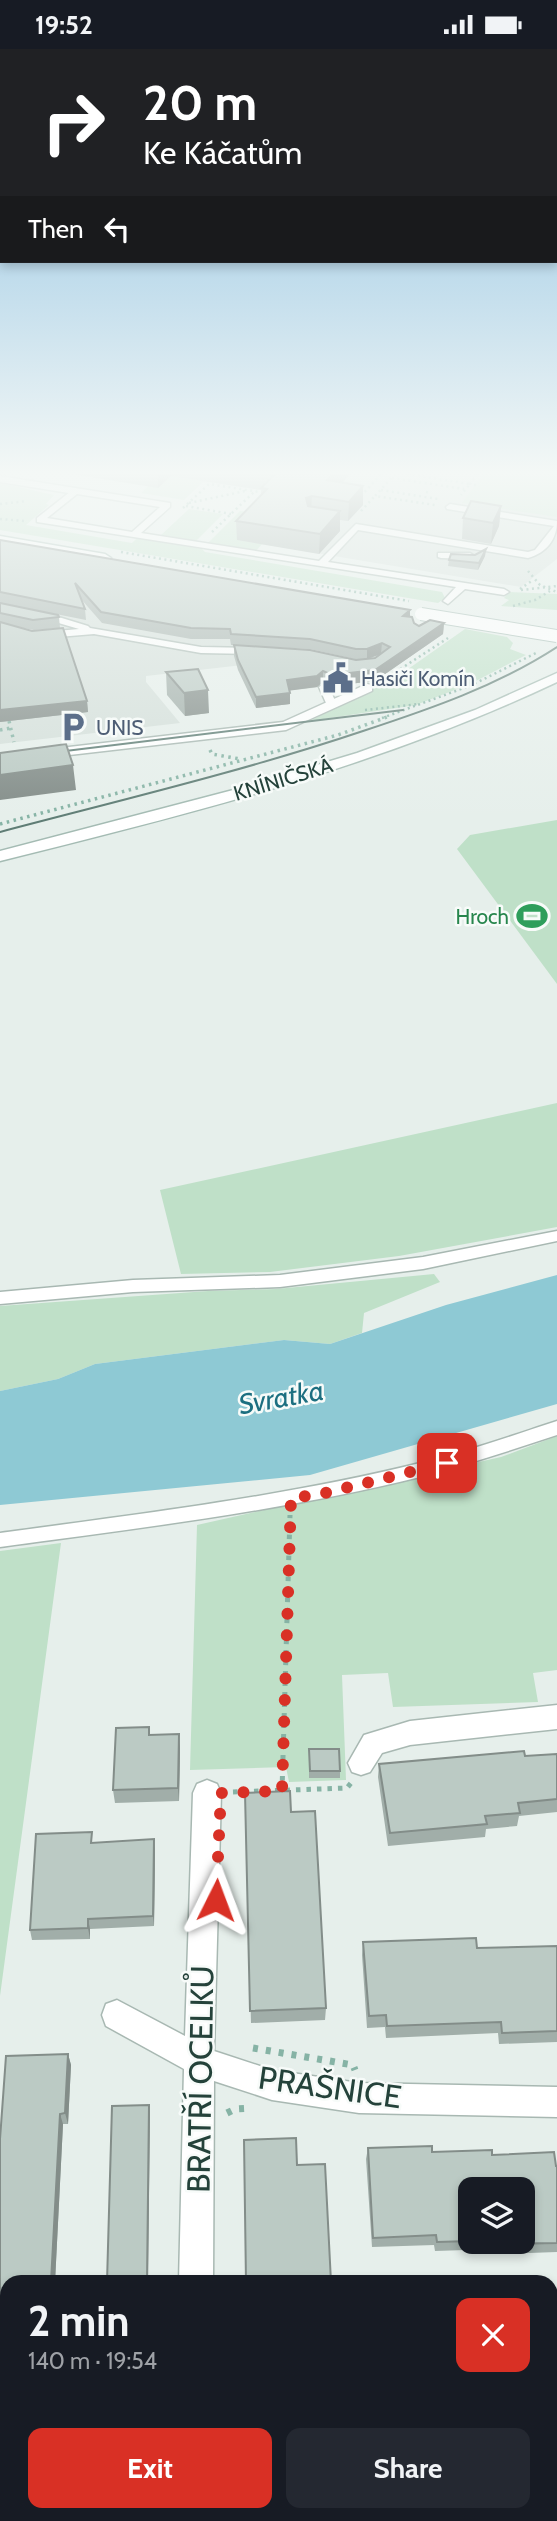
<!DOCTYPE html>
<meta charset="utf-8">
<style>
:root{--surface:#171b24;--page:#242831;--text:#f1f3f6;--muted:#9ea1a6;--accent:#d93025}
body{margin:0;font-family:Cabin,sans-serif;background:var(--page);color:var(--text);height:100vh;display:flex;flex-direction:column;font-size:26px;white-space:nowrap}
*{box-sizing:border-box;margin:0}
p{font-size:23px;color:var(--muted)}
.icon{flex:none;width:38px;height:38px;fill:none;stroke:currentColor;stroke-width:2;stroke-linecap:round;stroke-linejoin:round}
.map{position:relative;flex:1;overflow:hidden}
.side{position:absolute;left:0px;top:2226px;width:558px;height:247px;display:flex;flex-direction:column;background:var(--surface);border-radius:21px 21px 0 0;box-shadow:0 4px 10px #0003}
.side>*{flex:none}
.banner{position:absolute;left:0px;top:0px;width:558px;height:214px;box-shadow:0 4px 10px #0003;background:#202124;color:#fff;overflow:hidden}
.tools{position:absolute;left:458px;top:2128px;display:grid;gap:14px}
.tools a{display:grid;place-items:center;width:77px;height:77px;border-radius:14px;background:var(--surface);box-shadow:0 4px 10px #0003;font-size:35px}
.pin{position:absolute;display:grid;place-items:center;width:60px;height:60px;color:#fff;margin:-30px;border-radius:14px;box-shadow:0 4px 10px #0006}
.me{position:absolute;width:77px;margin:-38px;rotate:3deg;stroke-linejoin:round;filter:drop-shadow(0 0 5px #0008)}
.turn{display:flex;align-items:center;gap:24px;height:147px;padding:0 28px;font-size:32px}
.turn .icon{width:91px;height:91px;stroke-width:2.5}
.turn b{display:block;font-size:49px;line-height:60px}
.then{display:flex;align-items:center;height:66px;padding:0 28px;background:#0003;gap:14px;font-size:26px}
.round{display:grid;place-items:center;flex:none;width:74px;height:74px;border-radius:14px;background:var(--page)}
.overview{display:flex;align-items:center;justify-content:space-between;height:119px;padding:0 28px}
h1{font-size:42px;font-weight:700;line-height:52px}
.cta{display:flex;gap:14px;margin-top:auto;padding:14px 28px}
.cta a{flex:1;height:80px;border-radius:14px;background:var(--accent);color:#fff;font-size:28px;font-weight:700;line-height:80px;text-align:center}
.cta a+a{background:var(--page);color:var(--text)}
.status{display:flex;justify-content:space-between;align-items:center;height:49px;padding:0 35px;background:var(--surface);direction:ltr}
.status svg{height:19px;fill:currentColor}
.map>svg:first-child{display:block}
</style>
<div class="status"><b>19:52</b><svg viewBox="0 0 49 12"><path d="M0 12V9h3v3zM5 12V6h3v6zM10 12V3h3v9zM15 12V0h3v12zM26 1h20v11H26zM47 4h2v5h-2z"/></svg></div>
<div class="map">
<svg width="557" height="2472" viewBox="0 0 557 2472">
<rect width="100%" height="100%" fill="#e6efeb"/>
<!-- built -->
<path fill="#d4dfda" d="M 82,425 L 557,425 L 557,510 L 521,538 L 237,491 L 285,445 L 171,427 L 158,439 Z
M 0,501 L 404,577 L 443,585 L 375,632 L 295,641 L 279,612 L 146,627 L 146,633 L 180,674 L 0,695 Z"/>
<!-- green -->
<path fill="#bfe0c8" d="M 483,425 L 557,425 L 557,468 L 462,454 Z
M 171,427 L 204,432 L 184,451 L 141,444 L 148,437 L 158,438 Z
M 0,434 L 54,446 L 46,455 L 49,456 L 26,476 L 132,494 L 137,489 L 202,500 L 205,503 L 442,543 L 445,549 L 438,554 L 0,481 Z
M 189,460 L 223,465 L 196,492 L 161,486 Z
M 240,462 L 266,465 L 238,491 L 262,495 L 256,502 L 208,494 Z
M 509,543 L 557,545 L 557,561 L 501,557 L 509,551 L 504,549 Z
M 465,580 L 507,588 L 513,594 L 510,600 L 526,606 L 470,635 L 416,656 L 310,672 L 401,625 Z
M 557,771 L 557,935 L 457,800 L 470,786 Z
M 557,1054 L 557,1178 L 399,1207 L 270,1223 L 181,1225 L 160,1141 Z
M 434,1225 L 440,1233 L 364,1264 L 362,1284 L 330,1295 L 284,1291 L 95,1315 L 58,1330 L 0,1342 L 0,1257 L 208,1242 L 276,1240 Z
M 557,1387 L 557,1621 L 533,1624 L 538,1653 L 393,1658 L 388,1624 L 342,1626 L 346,1731 L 289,1733 L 286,1718 L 190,1721 L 197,1476 L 501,1408 Z
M 61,1494 L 0,1947 L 0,1502 Z
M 0,2426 L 7,2427 L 7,2466 L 95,2466 L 97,2472 L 0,2472 Z"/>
<!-- water -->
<path fill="#8ec9d4" d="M 557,1226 L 557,1355 L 310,1426 L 0,1456 L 0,1342 L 58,1330 L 95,1315 L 284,1291 L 330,1295 L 446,1256 Z"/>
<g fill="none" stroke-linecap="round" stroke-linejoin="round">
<!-- lane casing -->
<g stroke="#a8b8b2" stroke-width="3">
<path id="lane" d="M 75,439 L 170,454 L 170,458 L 141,484 L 319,512 L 356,475 L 528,503 L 535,501 L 554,477 L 447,460 L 446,458 L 450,455 L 557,472 C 557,491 546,504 528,509 L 358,481 L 328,513 L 504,540 L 509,543 L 504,546 L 465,540 L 448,555 L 443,552 L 456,538 L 37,473 L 37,469 ZM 77,445 L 160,458 L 132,483 L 47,469 Z
M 438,504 L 470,504 L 475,507 L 470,510 L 441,509 L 438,508 Z
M 0,556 L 39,562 L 88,577 L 90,579 L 201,598 L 253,599 L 258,602 L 253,605 L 201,604 L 94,585 L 34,590 L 0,583 L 0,577 L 34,584 L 79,580 L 38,568 L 0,562 Z
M 324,635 L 329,638 L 336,654 L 335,656 L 326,654 L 319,638 Z
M 557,1182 L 557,1192 L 423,1220 L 280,1238 L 133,1243 L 0,1255 L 0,1243 L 133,1231 L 280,1226 L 423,1208 Z
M 557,1372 L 557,1386 C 512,1401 466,1416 420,1428 C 282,1462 140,1479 0,1498 L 0,1484 C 140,1465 282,1448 420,1414 C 466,1403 511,1387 557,1372 Z"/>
</g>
<!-- street casing -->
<g stroke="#a8b8b2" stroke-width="3">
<path id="street" d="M 0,427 L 75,439 L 81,442 L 75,445 L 0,433 Z
M 367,635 L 372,636 L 372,642 L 286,681 L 0,714 L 0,706 L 283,673 Z
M 557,1656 L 557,1680 L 410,1696 L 382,1704 L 370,1723 L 361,1726 L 352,1723 L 348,1714 L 364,1686 L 410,1672 Z
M 207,1731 L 217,1735 L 221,1744 L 214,2002 L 272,2021 L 359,2034 L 557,2038 L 557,2068 L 359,2064 L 272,2051 L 214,2032 L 213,2233 L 179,2233 L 184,2020 L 106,1977 L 102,1966 L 106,1955 L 117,1951 L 185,1987 L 193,1744 L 197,1735 Z
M 263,2466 L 316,2466 L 319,2472 L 266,2472 Z"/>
</g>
<!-- secondary casing -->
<g stroke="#a4bbb3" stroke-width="3">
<path id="secondary" d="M 0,487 L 105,505 L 111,509 L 105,513 L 0,495 Z
M 557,624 L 557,633 C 380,717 190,765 0,812 L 0,802 L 237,740 L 357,704 L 475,661 Z"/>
</g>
<!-- path-far3 -->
<path stroke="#86b3a5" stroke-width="2.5" stroke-dasharray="2 3.5" stroke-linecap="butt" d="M 395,425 L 375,447 L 435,456
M 407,425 L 470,435 L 461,446
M 392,429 L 464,440
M 476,436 L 470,435 L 477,425
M 381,441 L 438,450
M 426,443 L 431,444
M 361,447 L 381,425
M 189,454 L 245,442
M 0,455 L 27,452
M 186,457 L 231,465
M 183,459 L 209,435 L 266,444
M 361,462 L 375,447
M 0,470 L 25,472
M 212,483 L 254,443
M 121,503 L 409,552
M 528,522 L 540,536 L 557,543
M 520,540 L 533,531
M 521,541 L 557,537
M 513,557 L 535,551 L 550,542
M 382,632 L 448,589
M 365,661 L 419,655
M 382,669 L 472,636 L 536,604"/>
<!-- path-far2 -->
<path stroke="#86b3a5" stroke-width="3.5" stroke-dasharray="2.5 4.5" stroke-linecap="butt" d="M 9,672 L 14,693
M 0,681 L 11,679
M 210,701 L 212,705 L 240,710
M 0,775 L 338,686 L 387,668"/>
<!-- path-far1 -->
<path stroke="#86b3a5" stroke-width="5" stroke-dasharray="4.5 6" stroke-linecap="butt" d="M 282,1742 L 290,1466
M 233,1743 L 347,1739 L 351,1734"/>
<!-- path -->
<path stroke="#86b3a5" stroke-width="7" stroke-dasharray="5 8" stroke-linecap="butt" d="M 253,1999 L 353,2016 L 355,2021
M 227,2064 L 235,2060 L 252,2059
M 189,2466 L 190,2472"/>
<!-- lane -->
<use href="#lane" fill="#fff" fill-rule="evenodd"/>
<!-- street -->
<use href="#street" fill="#fff" fill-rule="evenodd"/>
<!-- secondary -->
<use href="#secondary" fill="#fff" fill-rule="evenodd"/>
<!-- tram -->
<path stroke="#5f7d75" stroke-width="2" d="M 49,704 L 403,661
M 0,783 C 121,751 244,722 363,682 C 430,660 497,637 557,598"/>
<!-- secondary-bridge casing -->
<g stroke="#a4bbb3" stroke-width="14" stroke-linecap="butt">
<path id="secondary-bridge" d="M 421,565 L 557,587"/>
</g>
<!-- secondary-bridge -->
<use href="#secondary-bridge" stroke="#fff" stroke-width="12"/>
</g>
<!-- wall -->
<path fill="#a1aea9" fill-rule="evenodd" d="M 72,425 L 350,425 L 342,434 L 363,456 L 348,472 L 340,471 L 340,482 L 319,505 L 237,491 L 236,472 L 261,446 L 261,441 L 171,427 L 158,439 Z
M 501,457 L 499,477 L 491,495 L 462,490 L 463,469 Z
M 0,491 L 410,561 L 410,568 L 414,574 L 419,577 L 444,574 L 443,585 L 375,632 L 331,637 L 323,633 L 317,638 L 290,641 L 290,655 L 256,659 L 238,621 L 234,607 L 234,596 L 355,610 L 310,600 L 231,596 L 230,590 L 191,590 L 102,574 L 81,550 L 85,560 L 86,571 L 0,554 ZM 381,605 L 375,609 L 368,610 Z
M 486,500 L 485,507 L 478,521 L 448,517 L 449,511 L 475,506 Z
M 0,554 L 59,568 L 60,579 L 34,581 L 18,578 L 87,652 L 88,663 L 0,673 Z
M 166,623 L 209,664 L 185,667 L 167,646 Z
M 179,1685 L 180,1699 L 179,1752 L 115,1754 L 113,1741 L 150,1686 Z
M 309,1700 L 340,1722 L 340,1729 L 309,1729 Z
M 557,1705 L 557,1763 L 519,1767 L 517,1777 L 486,1780 L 485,1788 L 388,1797 L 378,1728 L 379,1715 L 525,1707 Z
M 245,1744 L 291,1763 L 326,1959 L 325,1971 L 251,1974 Z
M 154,1790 L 155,1801 L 154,1877 L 90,1880 L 90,1890 L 32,1891 L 30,1881 L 94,1794 Z
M 363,1893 L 477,1899 L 557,1897 L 557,1993 L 499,1995 L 498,1984 L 386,1989 L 385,1978 L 367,1979 L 362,1906 Z
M 68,2005 L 71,2016 L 68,2075 L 63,2075 L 55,2233 L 7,2233 L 7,2363 L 0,2363 L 0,2090 Z
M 368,2099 L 492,2106 L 557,2117 L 557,2203 L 497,2205 L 497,2200 L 435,2202 L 434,2196 L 372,2198 L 366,2110 ZM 471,2140 L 523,2193 L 471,2193 Z
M 557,2358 L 557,2472 L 538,2470 L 521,2472 L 510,2472 L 509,2466 L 551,2466 L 551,2359 Z"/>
<!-- shaded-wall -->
<path fill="#838d89" d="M 158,425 L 171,425 L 171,427 L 158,439 Z
M 333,425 L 350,425 L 328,449 L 327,431 Z
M 363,437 L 363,456 L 348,472 L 349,453 Z
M 312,447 L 311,466 L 306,468 L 306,449 Z
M 501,457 L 499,477 L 491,495 L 493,474 Z
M 340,462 L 340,482 L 319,505 L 320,485 Z
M 486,500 L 485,507 L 478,521 L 479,514 Z
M 410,561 L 410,571 L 403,567 Z
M 444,574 L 443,585 L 375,632 L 331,637 L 332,626 L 375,621 Z
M 382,594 L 381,605 L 367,610 L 367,600 Z
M 323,622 L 323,633 L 317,638 L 287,642 L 287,631 Z
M 208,641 L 209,664 L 185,667 L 184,644 Z
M 290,644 L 290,655 L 256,659 L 256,648 Z
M 87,652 L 88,663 L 0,673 L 0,661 Z
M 73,716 L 76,741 L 0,751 L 0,726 Z
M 179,1685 L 180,1699 L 179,1752 L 178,1739 Z
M 154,1790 L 155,1801 L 154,1877 L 153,1867 Z
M 88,1870 L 90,1880 L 90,1890 L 88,1879 Z
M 68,2005 L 71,2016 L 68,2075 L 65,2064 Z
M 149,2056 L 150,2062 L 148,2233 L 147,2233 Z
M 60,2065 L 63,2075 L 55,2233 L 51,2233 Z"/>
<!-- building -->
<path fill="#bbcac4" stroke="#838d89" stroke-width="2" d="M 275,425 L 333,425 L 327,431 L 363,437 L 349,453 L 312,447 L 306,449 L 308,457 L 340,462 L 320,485 L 236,472 L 267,440 L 261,439 Z
M 471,452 L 501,457 L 493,474 L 463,469 Z
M 0,491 L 410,561 L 403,567 L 412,568 L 414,574 L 419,577 L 430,571 L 444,574 L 375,621 L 332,626 L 323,622 L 317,627 L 287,631 L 290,644 L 256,648 L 238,611 L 234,596 L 310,601 L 356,611 L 375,609 L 390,598 L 382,594 L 367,600 L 356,600 L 310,590 L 231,585 L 230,580 L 191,579 L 101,563 L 75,534 L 85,560 L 0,543 Z
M 486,500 L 479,514 L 449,511 L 451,505 L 475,506 Z
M 0,554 L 58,566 L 59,568 L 33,571 L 0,564 Z
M 0,573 L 32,582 L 63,579 L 87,652 L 0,661 Z
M 198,620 L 208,641 L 184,644 L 166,623 Z
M 66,695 L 73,716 L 0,726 L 0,704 Z
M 149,1678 L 149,1686 L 179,1685 L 178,1739 L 113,1741 L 116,1679 Z
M 309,1700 L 339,1700 L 340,1722 L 310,1722 Z
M 524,1702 L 525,1707 L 557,1705 L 557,1750 L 518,1754 L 520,1764 L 485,1767 L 487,1775 L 390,1784 L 379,1715 Z
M 290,1742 L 291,1763 L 315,1762 L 326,1959 L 250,1962 L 245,1744 Z
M 92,1783 L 91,1794 L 154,1790 L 153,1867 L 88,1870 L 88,1879 L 30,1881 L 36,1785 Z
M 476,1889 L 477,1899 L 557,1897 L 557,1982 L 502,1984 L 501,1973 L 387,1977 L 386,1966 L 369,1967 L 363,1893 Z
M 68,2005 L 65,2064 L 60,2065 L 51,2233 L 7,2233 L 7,2355 L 0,2355 L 0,2090 L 6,2007 Z
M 149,2056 L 147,2233 L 107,2233 L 112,2057 Z
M 296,2089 L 297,2116 L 325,2115 L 331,2233 L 246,2233 L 244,2091 Z
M 432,2097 L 432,2103 L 492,2101 L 492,2106 L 554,2103 L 556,2117 L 557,2117 L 557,2194 L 501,2195 L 500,2193 L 523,2193 L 523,2140 L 471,2140 L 471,2192 L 437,2193 L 436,2186 L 373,2189 L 368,2099 Z
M 557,2358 L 557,2465 L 551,2464 L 551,2359 Z"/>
<!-- sky -->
<linearGradient id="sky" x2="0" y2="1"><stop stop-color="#84bce0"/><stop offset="0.55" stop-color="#f4f8f6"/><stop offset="1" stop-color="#f4f8f6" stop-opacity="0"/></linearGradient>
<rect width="557" height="771" fill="url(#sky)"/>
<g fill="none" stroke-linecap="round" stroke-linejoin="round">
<!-- route -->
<path stroke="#d93025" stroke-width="12" stroke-dasharray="0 21.6" d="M 216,1851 L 221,1744 L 282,1742 L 291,1449 L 321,1445 L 447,1414"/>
</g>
<!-- icons -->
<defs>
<g id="civic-bare" transform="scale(2.415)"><path d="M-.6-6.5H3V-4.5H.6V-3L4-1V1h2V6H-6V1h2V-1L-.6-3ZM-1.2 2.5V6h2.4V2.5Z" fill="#5c6f8a" stroke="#f7fbf9" stroke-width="2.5" paint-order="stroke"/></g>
<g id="parking-bare" transform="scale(2.415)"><path d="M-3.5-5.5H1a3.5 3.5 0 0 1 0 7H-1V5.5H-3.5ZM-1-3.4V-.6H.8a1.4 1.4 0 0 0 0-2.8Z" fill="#5c6f8a" stroke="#f7fbf9" stroke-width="2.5" paint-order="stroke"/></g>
<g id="stadium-bare" transform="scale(2.415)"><path d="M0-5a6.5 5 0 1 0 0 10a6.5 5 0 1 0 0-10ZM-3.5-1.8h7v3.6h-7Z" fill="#2e9e5b" stroke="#f7fbf9" stroke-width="2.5" paint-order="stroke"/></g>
</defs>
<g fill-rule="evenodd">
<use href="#civic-bare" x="338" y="629"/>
<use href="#parking-bare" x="73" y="678"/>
<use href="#stadium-bare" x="532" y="867"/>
</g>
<g text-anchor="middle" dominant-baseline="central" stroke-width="5" stroke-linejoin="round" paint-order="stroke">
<!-- far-service labels -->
<g font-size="21" fill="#4e5e75" stroke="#f7fbf9" text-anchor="start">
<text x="361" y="629">Hasiči Komín</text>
<text x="96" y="678">UNIS</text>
</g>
<!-- far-street labels -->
<g font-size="21" fill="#24423a" stroke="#f7fbf9">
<text transform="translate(283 730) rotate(-17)">KNÍNIČSKÁ</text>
</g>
<!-- far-leisure labels -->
<g font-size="21" fill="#27864d" stroke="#f7fbf9" text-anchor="end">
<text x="509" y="867">Hroch</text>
</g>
<!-- water labels -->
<g font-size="28" font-style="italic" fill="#1c6f80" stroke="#f7fbf9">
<text transform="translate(281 1348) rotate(-10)">Svratka</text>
</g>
<!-- near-street labels -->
<g font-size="32" fill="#24423a" stroke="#f7fbf9">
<text transform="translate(200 2030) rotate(-89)">BRATŘÍ OCELKŮ</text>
<text transform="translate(330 2038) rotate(8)">PRAŠNICE</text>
</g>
</g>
</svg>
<div class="tools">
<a><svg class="icon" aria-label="layers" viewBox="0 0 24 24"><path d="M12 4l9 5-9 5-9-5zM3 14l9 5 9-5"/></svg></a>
</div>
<div class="pin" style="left:447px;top:1414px;background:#d93025"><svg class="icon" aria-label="arrive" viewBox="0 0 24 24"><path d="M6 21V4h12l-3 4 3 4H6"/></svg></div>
<svg class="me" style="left:216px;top:1851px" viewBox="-20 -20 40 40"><path d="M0-17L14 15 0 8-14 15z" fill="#d93025" stroke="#fff" stroke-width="4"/></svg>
<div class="banner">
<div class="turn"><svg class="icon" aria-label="right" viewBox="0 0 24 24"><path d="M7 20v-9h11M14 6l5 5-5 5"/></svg><div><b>20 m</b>Ke Káčatům</div></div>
<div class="then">Then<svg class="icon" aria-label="left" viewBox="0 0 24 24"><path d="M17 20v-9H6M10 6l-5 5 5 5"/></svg></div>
</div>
<section class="side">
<div class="overview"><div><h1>2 min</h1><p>140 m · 19:54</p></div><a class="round" style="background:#d93025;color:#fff"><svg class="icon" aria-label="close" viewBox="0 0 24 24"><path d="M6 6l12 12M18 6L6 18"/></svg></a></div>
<div class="cta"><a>Exit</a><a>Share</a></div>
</section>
</div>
